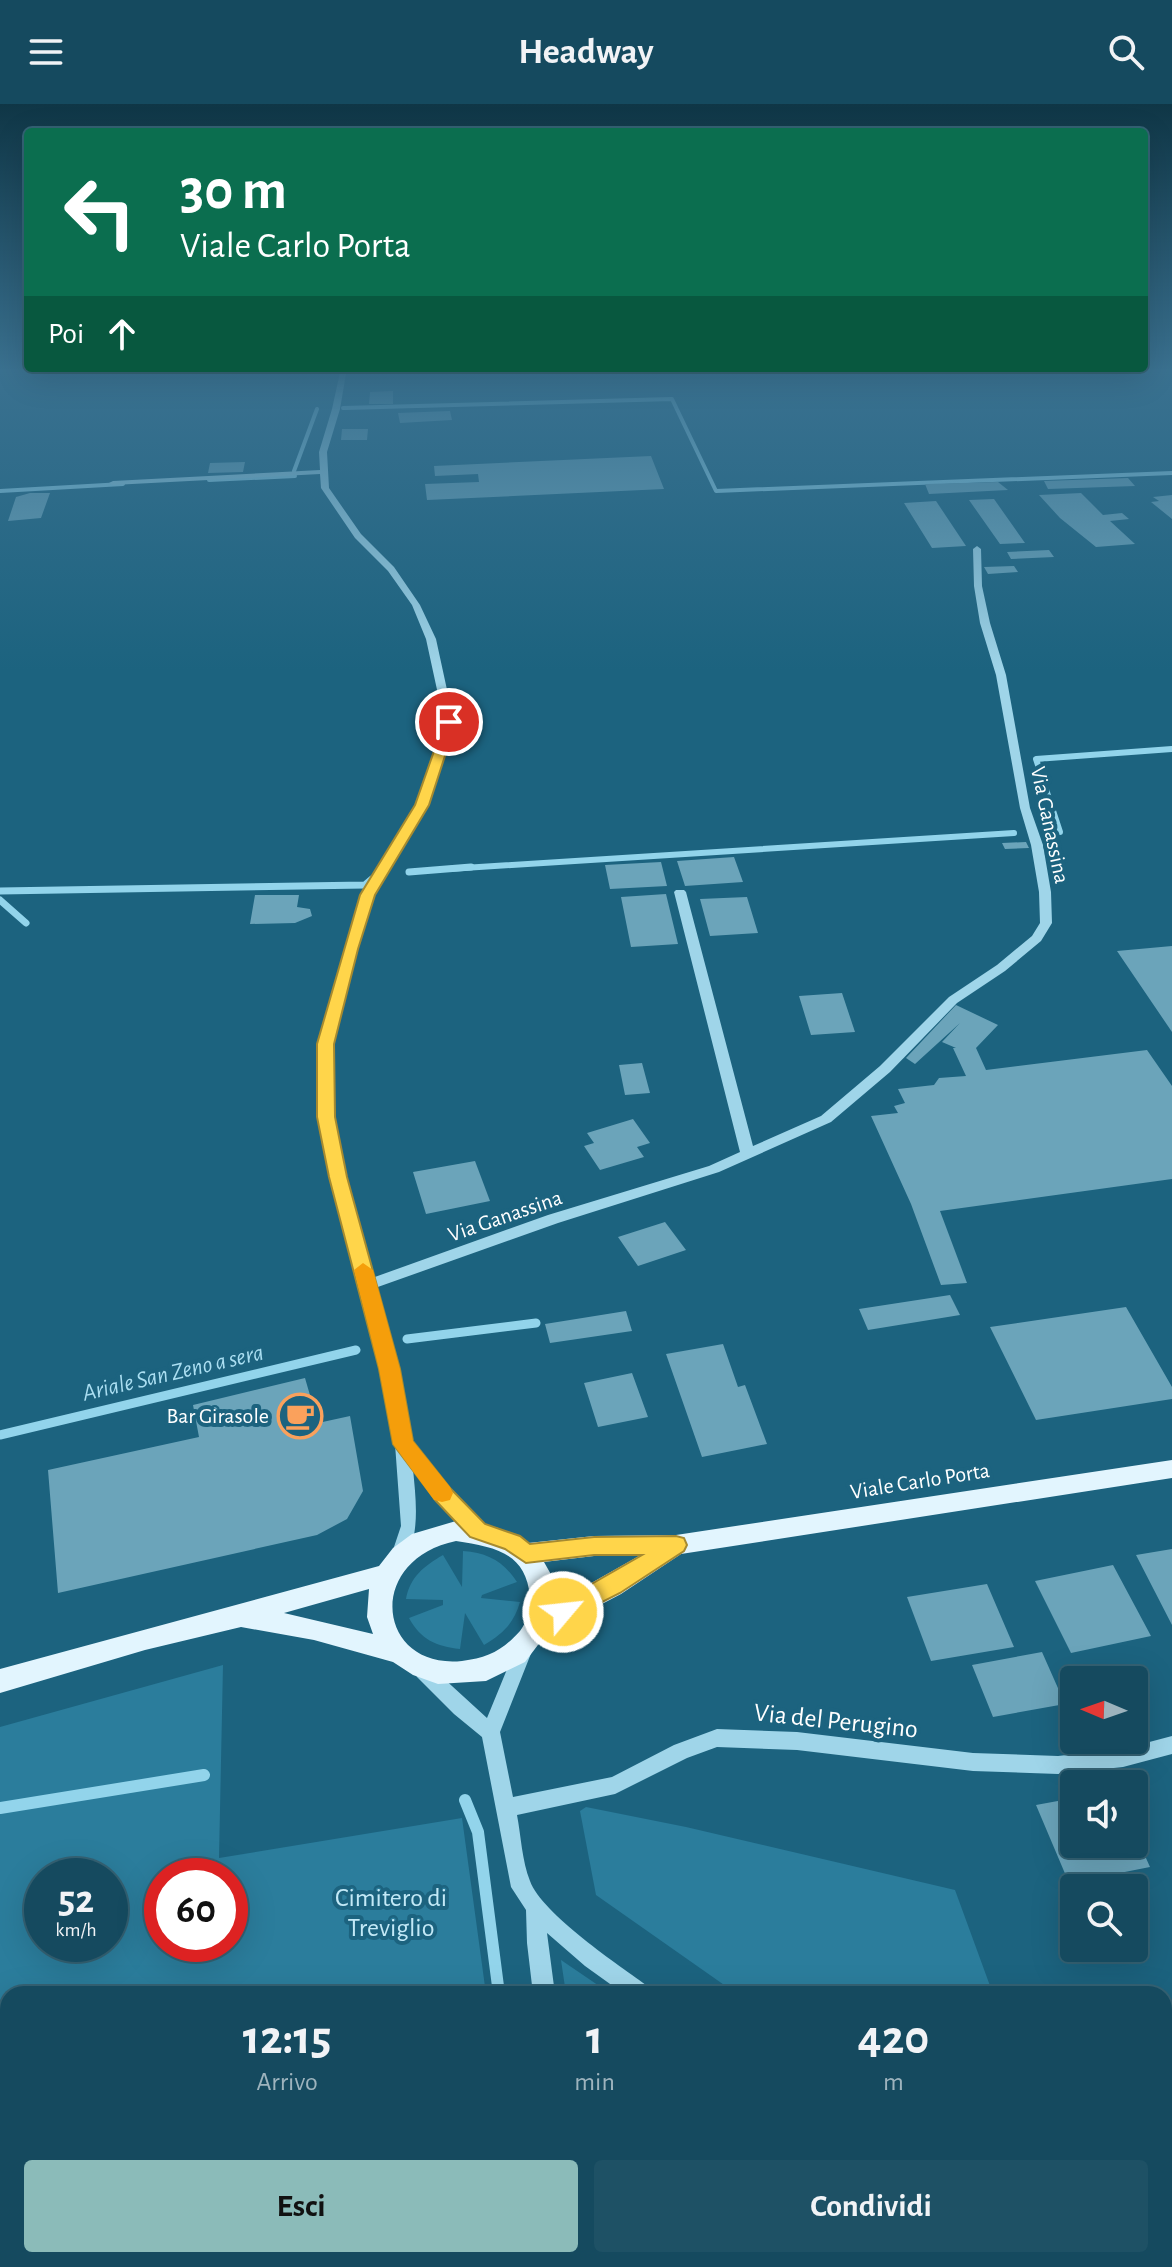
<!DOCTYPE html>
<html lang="it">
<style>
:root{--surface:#154a5f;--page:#1e5165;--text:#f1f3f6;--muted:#9db3bd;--line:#346274;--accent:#8bbbb9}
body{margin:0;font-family:"Alegreya Sans",sans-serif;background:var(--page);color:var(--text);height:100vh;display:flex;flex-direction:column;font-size:30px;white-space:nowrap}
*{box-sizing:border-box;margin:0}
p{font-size:26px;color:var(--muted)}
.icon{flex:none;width:44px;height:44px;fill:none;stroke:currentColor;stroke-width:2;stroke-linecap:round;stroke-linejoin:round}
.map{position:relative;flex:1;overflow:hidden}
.side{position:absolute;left:0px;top:1882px;width:1172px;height:282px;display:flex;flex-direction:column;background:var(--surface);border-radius:24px 24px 0 0;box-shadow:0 8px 32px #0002,0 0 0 2px var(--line)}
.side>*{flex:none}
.top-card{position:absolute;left:24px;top:24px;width:1124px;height:244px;border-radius:8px;box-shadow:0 8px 32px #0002,0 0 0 2px var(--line);background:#0b6e4f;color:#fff;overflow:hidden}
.needle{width:52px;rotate:272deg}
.buttons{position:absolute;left:1060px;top:1562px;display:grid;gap:16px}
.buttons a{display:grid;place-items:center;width:88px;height:88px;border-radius:8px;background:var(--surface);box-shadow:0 8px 32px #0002,0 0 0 2px var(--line);font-size:40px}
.speed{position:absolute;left:24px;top:1754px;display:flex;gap:16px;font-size:40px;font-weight:700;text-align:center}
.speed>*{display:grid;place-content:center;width:104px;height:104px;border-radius:50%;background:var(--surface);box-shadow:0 8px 32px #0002,0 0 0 2px var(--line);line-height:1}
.speed small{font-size:20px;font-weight:400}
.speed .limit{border:12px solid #d22;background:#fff;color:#111}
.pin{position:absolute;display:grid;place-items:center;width:68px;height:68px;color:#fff;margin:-34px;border:4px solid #fff;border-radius:50%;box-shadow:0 2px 8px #0007}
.me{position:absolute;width:88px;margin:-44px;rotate:62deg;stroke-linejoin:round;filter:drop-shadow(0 0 6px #0008)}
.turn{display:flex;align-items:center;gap:28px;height:168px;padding:0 24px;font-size:36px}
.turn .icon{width:104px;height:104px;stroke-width:2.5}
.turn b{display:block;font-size:56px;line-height:68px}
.then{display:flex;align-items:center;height:76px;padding:0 24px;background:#0003;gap:16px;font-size:30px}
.eta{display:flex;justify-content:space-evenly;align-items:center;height:136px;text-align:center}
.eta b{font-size:48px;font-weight:600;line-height:56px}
.button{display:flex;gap:16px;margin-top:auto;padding:16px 24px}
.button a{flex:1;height:92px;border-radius:8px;background:var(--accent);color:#111;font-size:32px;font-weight:600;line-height:92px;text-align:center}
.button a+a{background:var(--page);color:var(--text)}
header{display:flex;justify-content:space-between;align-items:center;height:104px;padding:0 24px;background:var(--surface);font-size:36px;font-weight:600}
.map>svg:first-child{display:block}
</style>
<header><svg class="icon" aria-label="menu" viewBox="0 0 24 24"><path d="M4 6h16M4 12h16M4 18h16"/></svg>Headway<svg class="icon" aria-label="search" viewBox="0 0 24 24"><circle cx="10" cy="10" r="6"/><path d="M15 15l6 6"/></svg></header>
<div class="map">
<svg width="1172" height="2163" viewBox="0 0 1172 2163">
<rect width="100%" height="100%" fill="#1c637f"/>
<!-- green -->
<path fill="#2b7d9c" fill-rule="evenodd" d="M 463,1447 C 488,1449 503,1457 517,1478 L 482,1491 L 481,1494 L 520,1498 C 514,1519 503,1530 484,1541 L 465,1509 L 460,1545 C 436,1542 421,1536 409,1514 L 443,1501 L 443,1496 L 406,1495 C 410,1473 424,1462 443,1451 L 462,1483 Z
M 223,1561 L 219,1754 L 462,1714 L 486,1890 L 8,1890 L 8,2156 L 522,2156 L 523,2163 L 0,2163 L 0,1623 ZM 110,1772 L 110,1840 L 42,1840 L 42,1772 ZM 230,1772 L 230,1840 L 162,1840 L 162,1772 Z
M 586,1703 L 686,1723 L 955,1786 L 993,1890 L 737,1890 L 596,1791 L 580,1707 Z
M 561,1856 L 611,1890 L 566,1890 Z"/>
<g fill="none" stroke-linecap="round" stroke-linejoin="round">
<!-- stream-far4 -->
<path stroke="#92d4eb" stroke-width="4" d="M 343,304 L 672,295 L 716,387 L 1172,369
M 294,367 L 317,305
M 209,376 L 295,372
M 0,387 L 123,380"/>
<!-- stream-far3 -->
<path stroke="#92d4eb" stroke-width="6" d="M 1052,728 L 1060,728 L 1036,655 L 1172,645
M 448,765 L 1014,729"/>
<!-- stream-far2 -->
<path stroke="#92d4eb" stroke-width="7" d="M 409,768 L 471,763
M 0,787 L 365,781 L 372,775
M 0,796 L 26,819"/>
<!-- stream-far1 -->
<path stroke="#92d4eb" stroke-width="9" d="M 407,1235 L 536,1219
M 0,1331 L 356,1246"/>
<!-- stream -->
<path stroke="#92d4eb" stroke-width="12" d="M 465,1696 L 478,1728 L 499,1890
M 0,1704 L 204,1671"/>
</g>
<!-- building -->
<path fill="#6ba4ba" d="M 393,287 L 393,300 L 369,300 L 370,288 Z
M 450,307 L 452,316 L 400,319 L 398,309 Z
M 342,325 L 368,325 L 367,336 L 341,336 Z
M 651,352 L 664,385 L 427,396 L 425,380 L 479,378 L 478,370 L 435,372 L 434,362 Z
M 245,358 L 243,368 L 208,369 L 210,359 Z
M 1128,374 L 1135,382 L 1048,385 L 1044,377 Z
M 998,378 L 1008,386 L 929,390 L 925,380 Z
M 30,389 L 50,389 L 41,414 L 8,417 L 16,393 Z
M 1081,389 L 1103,411 L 1122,409 L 1129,415 L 1110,417 L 1135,440 L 1096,443 L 1060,414 L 1039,391 Z
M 1172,391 L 1172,415 L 1151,398 L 1159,397 L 1153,393 Z
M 994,395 L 1025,439 L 1000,440 L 969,396 Z
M 936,397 L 966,442 L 932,444 L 904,399 Z
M 1049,446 L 1054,453 L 1011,455 L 1007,448 Z
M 1014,462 L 1018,468 L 988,470 L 984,463 Z
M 1026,738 L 1029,744 L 1005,745 L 1002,739 Z
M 734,753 L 743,778 L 685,782 L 677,757 Z
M 661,758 L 667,782 L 610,785 L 605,761 Z
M 666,790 L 678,840 L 631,843 L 621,793 Z
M 255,791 L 299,791 L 297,803 L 310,805 L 312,812 L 295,819 L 250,820 Z
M 747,793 L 758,829 L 710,832 L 700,795 Z
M 1172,842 L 1172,928 L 1117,847 Z
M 842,889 L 855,928 L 811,931 L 799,892 Z
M 956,901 L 998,921 L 976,944 L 986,966 L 1147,946 L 1172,982 L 1172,1075 L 940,1107 L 967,1179 L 941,1181 L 911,1100 L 871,1012 L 898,1009 L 894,1002 L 905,999 L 898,985 L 934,981 L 939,974 L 966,972 L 953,944 L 956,944 L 942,938 L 960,919 L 915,960 L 906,954 Z
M 642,959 L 650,989 L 625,991 L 619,961 Z
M 633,1015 L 650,1039 L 637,1043 L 644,1053 L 600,1066 L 584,1042 L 594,1039 L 587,1029 Z
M 475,1057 L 490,1097 L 426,1110 L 413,1068 Z
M 665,1118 L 686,1146 L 638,1162 L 618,1133 Z
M 950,1191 L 960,1211 L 868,1226 L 859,1205 Z
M 1126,1203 L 1172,1283 L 1172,1295 L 1036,1316 L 990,1223 Z
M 626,1207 L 632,1227 L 550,1239 L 545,1220 Z
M 723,1240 L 738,1283 L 745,1281 L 767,1340 L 702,1353 L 666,1250 Z
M 632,1269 L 648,1313 L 598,1323 L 584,1279 Z
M 305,1274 L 318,1319 L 350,1312 L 363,1387 L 347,1415 L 317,1431 L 58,1489 L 48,1366 L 199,1333 L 193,1301 Z
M 1172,1445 L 1172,1521 L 1136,1451 Z
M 1113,1461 L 1151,1532 L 1071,1549 L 1035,1477 Z
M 987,1480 L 1014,1543 L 931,1557 L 907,1493 Z
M 1042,1548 L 1065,1600 L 993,1613 L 972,1561 Z
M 1074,1694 L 1074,1740 L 1134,1740 L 1134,1702 L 1148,1733 L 1137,1734 L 1150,1763 L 1069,1779 L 1036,1701 Z"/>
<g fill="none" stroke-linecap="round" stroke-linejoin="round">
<!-- minor -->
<path fill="#9fd5e9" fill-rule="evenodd" d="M 341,264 L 347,264 L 340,305 L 327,348 L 329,384 L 361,430 L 394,463 L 420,501 L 436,535 L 454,618 L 427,701 L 373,791 L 332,940 L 333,1013 L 345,1073 L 372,1174 L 548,1111 L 709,1062 L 740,1048 L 674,788 L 676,786 L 684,786 L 686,788 L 753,1042 L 821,1012 L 880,962 L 949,893 L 997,861 L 1032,832 L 1040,819 L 1039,788 L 1031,741 L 1020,704 L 996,571 L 980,519 L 974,482 L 973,445 L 977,442 L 981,445 L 982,482 L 990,519 L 1006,571 L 1030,704 L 1043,741 L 1051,788 L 1052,819 L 1041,837 L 1005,867 L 957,899 L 890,968 L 831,1018 L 719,1068 L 558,1119 L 375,1184 L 397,1265 L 411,1338 L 449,1386 L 486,1427 L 483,1432 L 477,1434 L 471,1432 L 437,1396 L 413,1365 C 416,1397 420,1426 406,1457 L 400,1459 L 394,1457 L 391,1452 L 401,1422 L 395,1340 L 381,1265 L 331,1073 L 319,1013 L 320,940 L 361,791 L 417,701 L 444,618 L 426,535 L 412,501 L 388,467 L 355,434 L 321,384 L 320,370 L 113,381 L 109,379 L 113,377 L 320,366 L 319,348 L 332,305 Z
M 523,1539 L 529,1541 L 532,1547 L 500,1628 L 513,1693 L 612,1673 L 674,1641 L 717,1625 L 797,1628 L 973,1649 L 1058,1652 L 1123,1645 L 1172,1632 L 1172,1650 L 1123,1663 L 1058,1670 L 973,1667 L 797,1646 L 717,1643 L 687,1654 L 615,1690 L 517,1711 C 521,1732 522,1757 530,1777 C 542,1810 620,1862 649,1883 L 653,1890 L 624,1890 L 585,1862 L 547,1829 L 555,1890 L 533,1890 L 527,1839 L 526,1806 L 511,1783 L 482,1633 L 454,1610 L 417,1573 L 414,1567 L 417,1561 L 423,1559 L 429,1561 L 487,1614 L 517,1541 Z
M 838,2156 L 862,2156 L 864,2163 L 840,2163 Z"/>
<!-- major -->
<path fill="#e2f5fe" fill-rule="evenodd" d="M 1172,1356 L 1172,1374 L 681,1450 L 621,1490 L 547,1529 L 525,1558 L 486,1577 L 438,1580 L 413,1571 L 393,1558 L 314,1536 L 241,1523 L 145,1546 L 0,1589 L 0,1565 L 379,1462 L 393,1444 L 412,1430 L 456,1417 L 498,1424 L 528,1439 L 594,1432 L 676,1431 ZM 456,1437 C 494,1443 526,1448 530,1493 C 531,1504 527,1518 520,1527 C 503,1546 488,1554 462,1557 C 377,1566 364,1456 456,1437 ZM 594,1452 L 639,1452 L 556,1499 L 553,1474 L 544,1458 ZM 369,1485 L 367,1513 L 373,1530 L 284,1509 Z"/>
</g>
<!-- sky -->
<linearGradient id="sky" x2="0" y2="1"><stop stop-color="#0f3646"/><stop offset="0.47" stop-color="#3a7190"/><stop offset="1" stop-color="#3a7190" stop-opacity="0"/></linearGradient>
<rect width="1172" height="567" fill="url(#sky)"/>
<!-- route -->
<path fill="#ffd54a" stroke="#a68a30" stroke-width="2" d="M 445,616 L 456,618 L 429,701 L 375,791 L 358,845 L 334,940 L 335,1013 L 347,1073 L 400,1265 L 413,1337 L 451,1385 L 485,1420 L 520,1432 L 530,1440 L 594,1433 L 676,1432 L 684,1434 L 687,1441 L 684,1447 L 620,1489 L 563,1518 L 555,1515 L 552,1508 L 555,1501 L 642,1451 L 594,1451 L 526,1459 L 505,1445 L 470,1433 L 436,1397 L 393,1340 L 379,1265 L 329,1073 L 317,1013 L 317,940 L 360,791 L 415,701 Z"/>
<!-- slow -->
<path fill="#f59e0b" d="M 363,1159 L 373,1166 L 400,1265 L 413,1337 L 450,1383 L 453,1389 L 450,1396 L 442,1398 L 434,1396 L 393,1340 L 379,1265 L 354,1166 Z"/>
<!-- icons -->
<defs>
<g id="cafe-ring" transform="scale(2.3)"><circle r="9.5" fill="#1c637f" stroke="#faa15c" stroke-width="1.5"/><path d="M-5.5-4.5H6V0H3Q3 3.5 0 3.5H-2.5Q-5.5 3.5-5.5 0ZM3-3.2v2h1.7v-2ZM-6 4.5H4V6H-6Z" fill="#faa15c"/></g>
</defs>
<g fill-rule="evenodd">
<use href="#cafe-ring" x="300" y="1312"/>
</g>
<g text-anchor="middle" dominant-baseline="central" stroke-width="8" stroke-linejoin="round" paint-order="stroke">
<!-- street labels -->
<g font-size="22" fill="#fff" stroke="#1c637f">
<text transform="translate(1050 721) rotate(78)">Via Ganassina</text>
<text transform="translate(505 1112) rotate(-19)">Via Ganassina</text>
<text transform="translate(920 1377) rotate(-9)">Viale Carlo Porta</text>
</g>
<!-- poi labels -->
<g font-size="22" fill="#fff" stroke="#1c637f" text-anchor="end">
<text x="269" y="1312">Bar Girasole</text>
</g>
<!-- water labels -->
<g font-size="24" font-style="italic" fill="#aadef1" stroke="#1c637f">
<text transform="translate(173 1269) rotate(-13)">Ariale San Zeno a sera</text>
</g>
<!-- near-street labels -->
<g font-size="26" fill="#fff" stroke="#1c637f">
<text transform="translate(836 1617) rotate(6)">Via del Perugino</text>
</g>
<!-- near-park labels -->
<g font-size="26" fill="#c3e9f7" stroke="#1c637f">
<text x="391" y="1794">Cimitero di<tspan x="391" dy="30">Treviglio</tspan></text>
</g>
</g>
</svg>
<div class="buttons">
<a><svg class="needle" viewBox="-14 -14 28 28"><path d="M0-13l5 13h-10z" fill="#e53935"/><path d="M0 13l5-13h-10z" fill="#9db3bd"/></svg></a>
<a><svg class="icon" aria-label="sound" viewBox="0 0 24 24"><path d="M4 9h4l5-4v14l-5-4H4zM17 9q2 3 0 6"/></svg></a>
<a><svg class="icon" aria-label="search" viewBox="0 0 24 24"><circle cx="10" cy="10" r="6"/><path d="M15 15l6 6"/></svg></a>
</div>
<div class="speed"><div>52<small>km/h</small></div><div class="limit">60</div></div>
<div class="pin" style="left:449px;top:618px;background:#d93025"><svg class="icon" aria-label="arrive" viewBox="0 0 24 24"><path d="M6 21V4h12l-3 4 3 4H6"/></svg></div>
<svg class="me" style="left:563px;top:1508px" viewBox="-20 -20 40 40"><circle r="17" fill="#ffd54a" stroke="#fff" stroke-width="3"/><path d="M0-11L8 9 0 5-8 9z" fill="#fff"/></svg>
<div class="top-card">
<div class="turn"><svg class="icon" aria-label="left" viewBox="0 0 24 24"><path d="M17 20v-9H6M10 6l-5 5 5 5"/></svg><div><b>30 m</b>Viale Carlo Porta</div></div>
<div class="then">Poi<svg class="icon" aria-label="ahead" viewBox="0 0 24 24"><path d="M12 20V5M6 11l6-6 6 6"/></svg></div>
</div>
<section class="side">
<div class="eta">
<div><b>12:15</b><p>Arrivo</p></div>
<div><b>1</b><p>min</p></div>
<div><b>420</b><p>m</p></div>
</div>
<div class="button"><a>Esci</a><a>Condividi</a></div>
</section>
</div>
